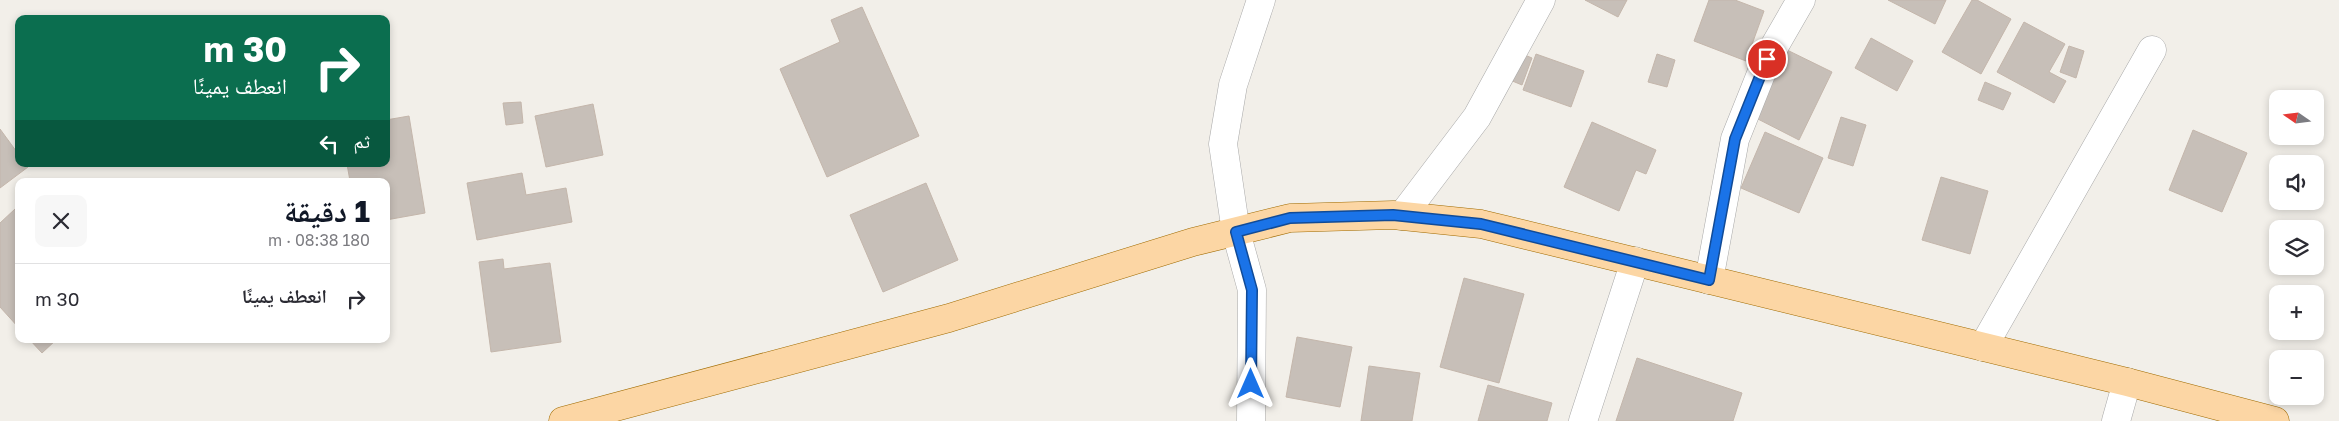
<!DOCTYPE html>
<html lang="ar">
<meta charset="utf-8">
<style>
:root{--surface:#fff;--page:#f7f7f7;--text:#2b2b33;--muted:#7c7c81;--line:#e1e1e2;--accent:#111827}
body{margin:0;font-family:"Golos Text","Noto Naskh Arabic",sans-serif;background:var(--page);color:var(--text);direction:rtl;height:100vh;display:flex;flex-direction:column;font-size:19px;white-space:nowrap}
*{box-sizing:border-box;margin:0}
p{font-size:16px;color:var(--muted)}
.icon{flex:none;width:28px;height:28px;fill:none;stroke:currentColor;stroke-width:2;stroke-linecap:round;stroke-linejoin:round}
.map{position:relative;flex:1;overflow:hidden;direction:ltr}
.side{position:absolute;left:15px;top:178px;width:375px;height:165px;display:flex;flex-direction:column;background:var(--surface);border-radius:10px;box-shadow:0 2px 8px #0003;direction:rtl}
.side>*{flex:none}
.guide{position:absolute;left:15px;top:15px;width:375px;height:152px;border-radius:10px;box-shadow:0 2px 8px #0003;direction:rtl;background:#0b6e4f;color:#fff;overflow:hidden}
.needle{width:32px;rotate:284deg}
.buttons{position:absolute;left:2269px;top:90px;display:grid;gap:10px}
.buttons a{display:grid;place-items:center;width:55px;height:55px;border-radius:10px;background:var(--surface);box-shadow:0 2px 8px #0003;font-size:25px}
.pin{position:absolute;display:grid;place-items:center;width:42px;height:42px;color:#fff;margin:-21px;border:2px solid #fff;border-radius:50%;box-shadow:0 1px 5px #0007}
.me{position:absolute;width:55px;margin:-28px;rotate:0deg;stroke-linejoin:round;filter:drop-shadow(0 0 4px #0008)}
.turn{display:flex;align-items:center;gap:18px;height:105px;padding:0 20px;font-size:22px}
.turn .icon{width:65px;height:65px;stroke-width:2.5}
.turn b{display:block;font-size:35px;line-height:42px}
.then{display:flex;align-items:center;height:48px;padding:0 20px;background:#0003;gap:10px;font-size:19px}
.round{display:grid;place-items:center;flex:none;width:52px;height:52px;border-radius:10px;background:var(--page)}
.overview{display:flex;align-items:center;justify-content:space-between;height:85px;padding:0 20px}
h1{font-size:30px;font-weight:700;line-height:38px;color:var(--accent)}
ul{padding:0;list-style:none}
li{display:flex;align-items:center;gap:15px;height:70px;padding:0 20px;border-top:1px solid var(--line)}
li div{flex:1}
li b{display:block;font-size:19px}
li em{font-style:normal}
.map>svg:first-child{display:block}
</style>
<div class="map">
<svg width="2339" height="421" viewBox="0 0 2339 421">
<rect width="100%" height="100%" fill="#f2efe9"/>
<!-- building -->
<path fill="#c7bfb8" stroke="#c4b6ab" d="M 1585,0 L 1627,0 L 1618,17 Z
M 1709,0 L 1735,0 L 1764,11 L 1746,61 L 1694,41 Z
M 1888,0 L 1946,0 L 1935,24 Z
M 1972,0 L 1977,0 L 2011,19 L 1981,74 L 1942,52 Z
M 862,7 L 919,136 L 827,177 L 780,69 L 840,42 L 831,20 Z
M 2024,22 L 2065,44 L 2049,72 L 2066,81 L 2054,103 L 1997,72 Z
M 1871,38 L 1913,61 L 1897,91 L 1855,68 Z
M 2069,46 L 2084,51 L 2076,78 L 2060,72 Z
M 1785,49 L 1832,72 L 1799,140 L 1752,116 Z
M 1520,53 L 1532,58 L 1522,85 L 1510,80 Z
M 1536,54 L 1584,71 L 1571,107 L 1523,90 Z
M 1657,54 L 1675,60 L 1667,87 L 1648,82 Z
M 1985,82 L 2011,93 L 2003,110 L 1978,100 Z
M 521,102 L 523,123 L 506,125 L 503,103 Z
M 593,104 L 603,155 L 546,167 L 535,116 Z
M 409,116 L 425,213 L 386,220 L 386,181 L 350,181 L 347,164 L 386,164 L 386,120 Z
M 1841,117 L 1866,125 L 1853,166 L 1828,158 Z
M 1592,122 L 1656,150 L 1646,174 L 1636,170 L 1619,211 L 1564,187 Z
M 0,129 L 19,155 L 19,164 L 25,164 L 28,167 L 0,188 Z
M 2193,130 L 2247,153 L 2222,212 L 2169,190 Z
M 1765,132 L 1823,158 L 1799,213 L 1741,188 Z
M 522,173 L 526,195 L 566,188 L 572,222 L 477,240 L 467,183 Z
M 1941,177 L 1988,191 L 1970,254 L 1922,240 Z
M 926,183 L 958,260 L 883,292 L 850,215 Z
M 15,209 L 19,213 L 19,328 L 0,307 L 0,223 Z
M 503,259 L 504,269 L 550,263 L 561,342 L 491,352 L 479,262 Z
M 1464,278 L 1524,294 L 1499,383 L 1440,367 Z
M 1297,337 L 1352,347 L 1340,407 L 1286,397 Z
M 29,339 L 57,339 L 42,353 Z
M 1637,358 L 1742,393 L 1733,421 L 1616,421 Z
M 1369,366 L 1420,373 L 1412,421 L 1361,421 Z
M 1488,385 L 1552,403 L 1547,421 L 1478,421 Z"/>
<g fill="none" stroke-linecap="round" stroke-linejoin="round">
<!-- minor casing -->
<g stroke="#a9a9a9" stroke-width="29">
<path id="minor" d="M 1402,216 L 1477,117 L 1541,0
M 1709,280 L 1735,139 L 1767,59 L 1801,0
M 1983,347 L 2152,50
M 1251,421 L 1252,290 L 1236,232 L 1223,144 L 1233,85 L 1261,0
M 1583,421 L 1635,261
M 2116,421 L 2127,382"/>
</g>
<!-- major casing -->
<g stroke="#a06b00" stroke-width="29">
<path id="major" d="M 563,421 L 949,318 L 1193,242 L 1290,218 L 1393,215 L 1481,224 L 2127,382 L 2275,421"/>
</g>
<!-- minor -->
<use href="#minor" stroke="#fff" stroke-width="28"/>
<!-- major -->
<use href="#major" stroke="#fcd6a4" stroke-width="28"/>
</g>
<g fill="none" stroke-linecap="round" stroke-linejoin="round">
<!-- route casing -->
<g stroke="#114b97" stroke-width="12">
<path id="route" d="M 1251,384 L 1252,290 L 1236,232 L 1290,218 L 1393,215 L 1422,218 L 1481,224 L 1709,280 L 1735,139 L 1767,59"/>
</g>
<!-- route -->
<use href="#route" stroke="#1a73e8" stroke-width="9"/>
</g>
</svg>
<div class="buttons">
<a><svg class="needle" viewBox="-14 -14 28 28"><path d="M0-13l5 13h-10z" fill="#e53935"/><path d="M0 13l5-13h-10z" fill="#7c7c81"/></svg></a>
<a><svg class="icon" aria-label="sound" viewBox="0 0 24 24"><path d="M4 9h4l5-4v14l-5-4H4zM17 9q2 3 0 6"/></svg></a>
<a><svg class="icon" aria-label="layers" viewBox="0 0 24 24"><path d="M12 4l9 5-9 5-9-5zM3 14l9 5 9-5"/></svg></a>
<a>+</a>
<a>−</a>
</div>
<div class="pin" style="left:1767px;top:59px;background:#d93025"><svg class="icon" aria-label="arrive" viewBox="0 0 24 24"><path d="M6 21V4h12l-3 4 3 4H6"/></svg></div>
<svg class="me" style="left:1251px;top:384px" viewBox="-20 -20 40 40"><path d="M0-17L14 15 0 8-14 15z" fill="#1a73e8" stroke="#fff" stroke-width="4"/></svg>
<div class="guide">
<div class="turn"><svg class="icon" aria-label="right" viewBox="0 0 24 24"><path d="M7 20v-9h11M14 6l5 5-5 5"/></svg><div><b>30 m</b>انعطف يمينًا</div></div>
<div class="then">ثم<svg class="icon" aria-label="left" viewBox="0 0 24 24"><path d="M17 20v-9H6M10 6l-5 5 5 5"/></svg></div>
</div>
<section class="side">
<div class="overview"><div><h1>1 دقيقة</h1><p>180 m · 08:38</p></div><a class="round"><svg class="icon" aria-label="close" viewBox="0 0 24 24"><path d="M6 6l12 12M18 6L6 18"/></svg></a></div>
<ul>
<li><svg class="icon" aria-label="right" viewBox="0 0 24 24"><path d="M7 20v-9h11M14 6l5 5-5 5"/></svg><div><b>انعطف يمينًا</b></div><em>30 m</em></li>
</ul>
</section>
</div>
